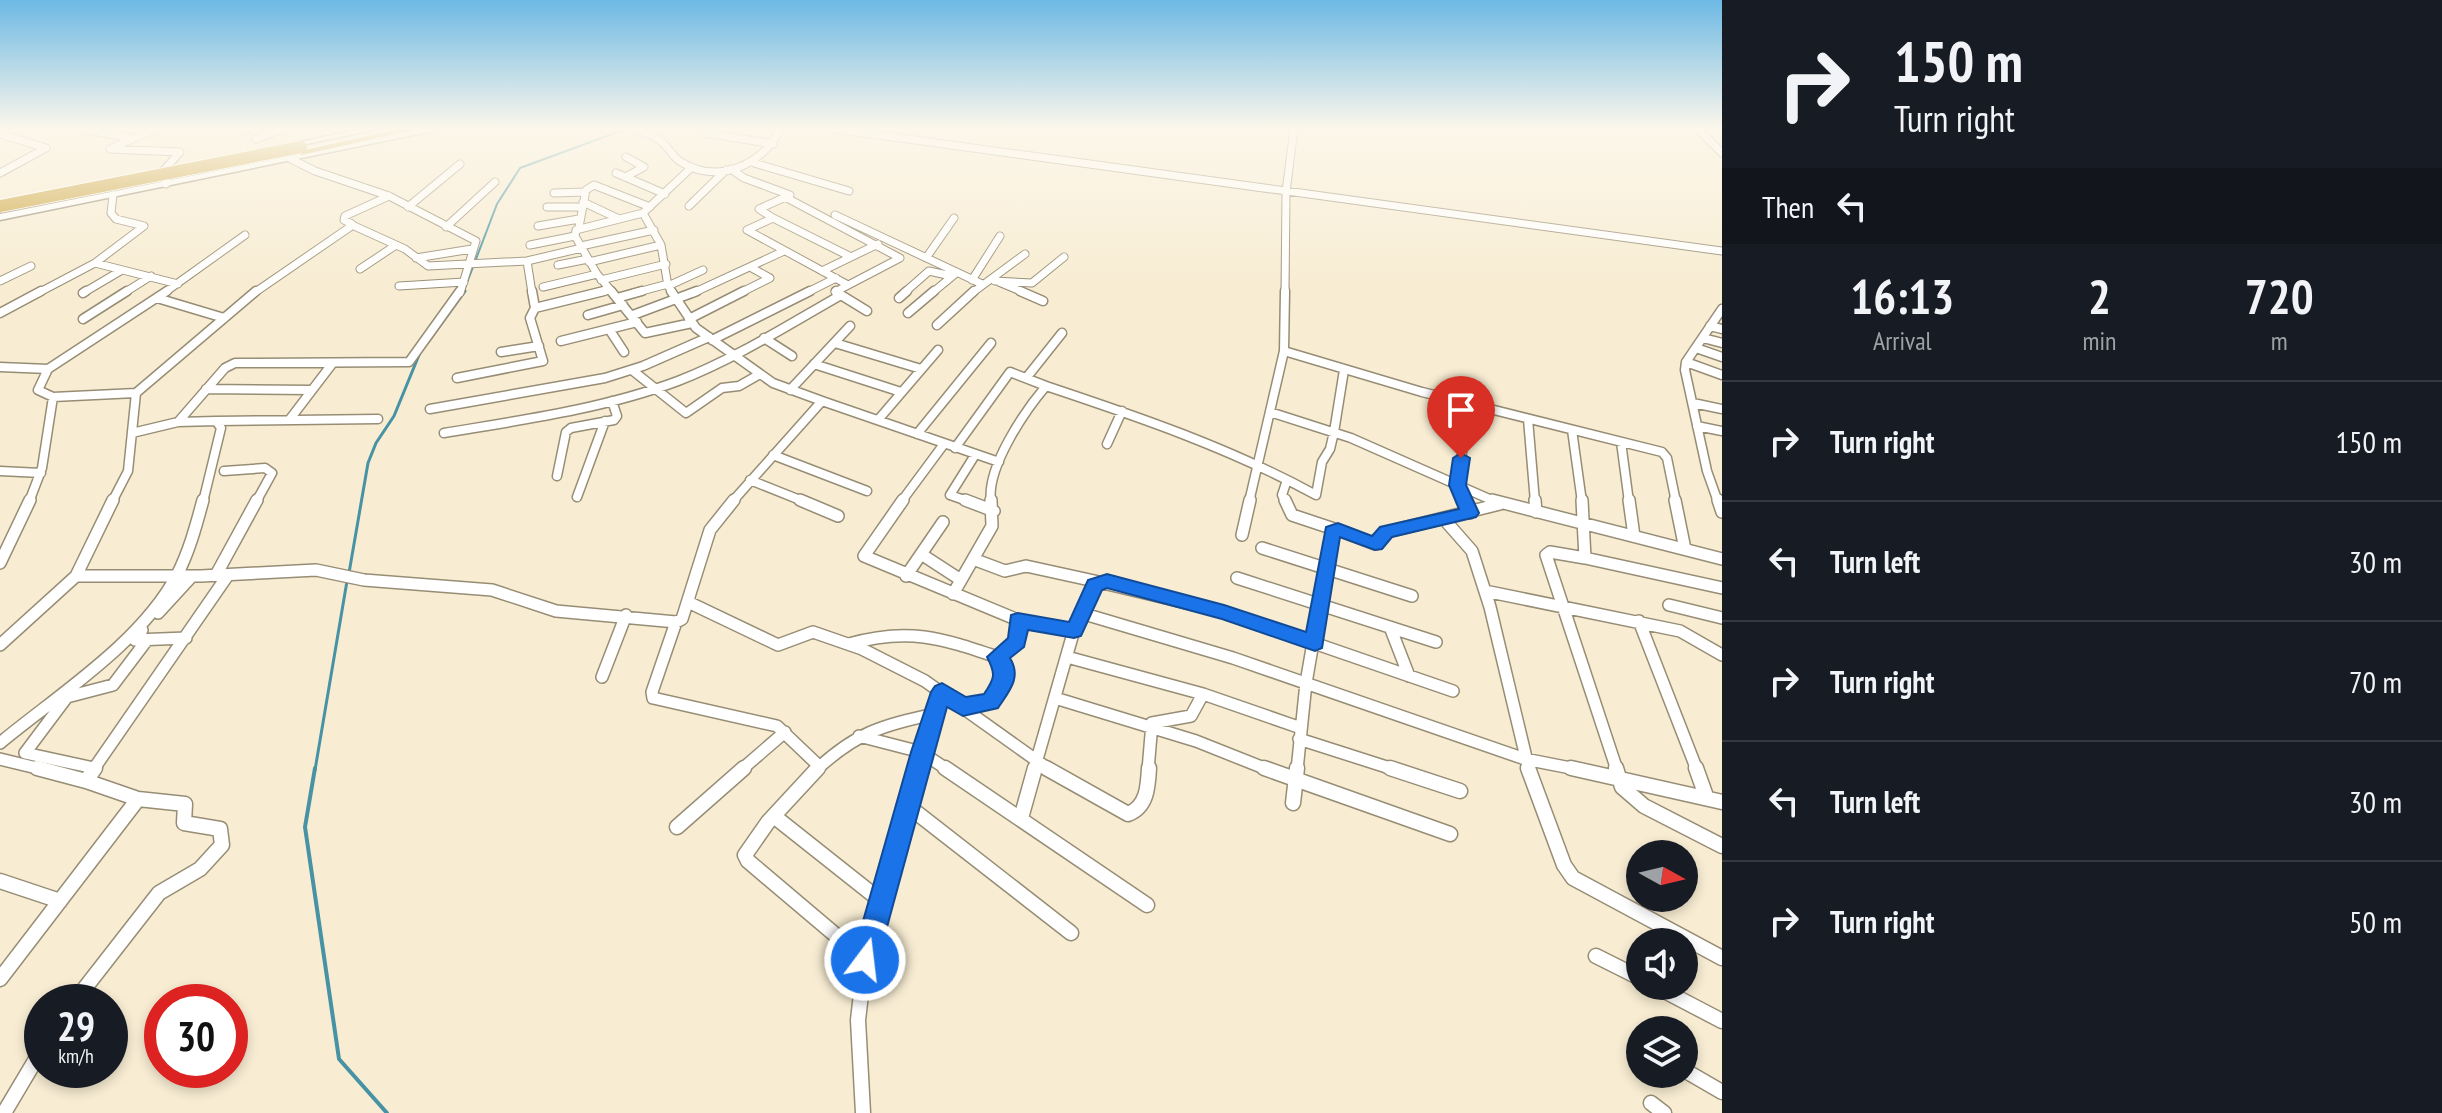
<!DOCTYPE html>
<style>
:root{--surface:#171b24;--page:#20242c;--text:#f1f3f6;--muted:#9ea1a6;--line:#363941}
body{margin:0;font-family:"PT Sans Narrow",sans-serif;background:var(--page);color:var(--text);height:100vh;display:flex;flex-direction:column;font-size:30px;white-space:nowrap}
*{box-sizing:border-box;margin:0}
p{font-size:26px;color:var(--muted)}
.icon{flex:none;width:44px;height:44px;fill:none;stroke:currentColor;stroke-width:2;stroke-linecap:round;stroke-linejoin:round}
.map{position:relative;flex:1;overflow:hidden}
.side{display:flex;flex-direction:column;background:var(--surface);width:720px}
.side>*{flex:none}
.banner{background:#171b24;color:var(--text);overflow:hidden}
.needle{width:52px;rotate:98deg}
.controls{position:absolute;left:1626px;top:840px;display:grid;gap:16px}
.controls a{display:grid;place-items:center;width:72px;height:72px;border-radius:50%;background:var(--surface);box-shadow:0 4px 12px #0003;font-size:40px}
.speed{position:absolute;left:24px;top:984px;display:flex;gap:16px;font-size:40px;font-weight:700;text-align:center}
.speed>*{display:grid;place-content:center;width:104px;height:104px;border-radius:50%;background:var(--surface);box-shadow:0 4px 12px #0003;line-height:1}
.speed small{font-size:20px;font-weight:400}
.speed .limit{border:12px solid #d22;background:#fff;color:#111}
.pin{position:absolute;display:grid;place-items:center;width:68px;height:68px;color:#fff;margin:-82px -34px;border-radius:50% 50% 50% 0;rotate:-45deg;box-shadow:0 0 8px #0007}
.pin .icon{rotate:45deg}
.me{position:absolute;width:88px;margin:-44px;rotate:15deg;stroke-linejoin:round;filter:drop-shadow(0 0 6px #0008)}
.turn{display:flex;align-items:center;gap:28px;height:168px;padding:0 40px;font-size:36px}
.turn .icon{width:104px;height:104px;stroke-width:2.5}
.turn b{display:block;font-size:56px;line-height:68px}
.then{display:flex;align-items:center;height:76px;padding:0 40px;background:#0003;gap:16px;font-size:30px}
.eta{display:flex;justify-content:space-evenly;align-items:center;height:136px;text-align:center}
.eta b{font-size:48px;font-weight:800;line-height:56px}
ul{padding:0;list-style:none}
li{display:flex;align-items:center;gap:24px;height:120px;padding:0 40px;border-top:2px solid var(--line)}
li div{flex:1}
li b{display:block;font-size:30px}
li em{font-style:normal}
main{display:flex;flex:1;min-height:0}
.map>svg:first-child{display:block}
</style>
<main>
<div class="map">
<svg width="1722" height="1113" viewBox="0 0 1722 1113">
<rect width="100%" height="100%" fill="#f8edd3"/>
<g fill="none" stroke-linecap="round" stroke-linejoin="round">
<!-- stream-far2 -->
<path stroke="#4792a4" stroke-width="2" d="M 463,293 L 497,204 L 520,168 L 626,129"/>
<!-- stream-far1 -->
<path stroke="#4792a4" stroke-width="3" d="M 428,342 L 465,291
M 349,573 L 368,463 L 376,443 L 394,416 L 419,355
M 315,770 L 347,581"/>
<!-- stream -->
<path stroke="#4792a4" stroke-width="4" d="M 315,768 L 305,827 L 339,1059 L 387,1113"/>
<!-- street-far3 casing -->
<g stroke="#978d75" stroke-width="9">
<path id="street-far3" d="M 85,129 L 130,138
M 155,129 L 110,149 L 180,152 L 164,170 L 166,184
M 637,129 C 646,134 657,136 664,144 C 670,150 674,158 681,162 C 718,185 763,165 780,129
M 835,129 L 1722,251
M 1698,129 L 1722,153
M 244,131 L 248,129
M 705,133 L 773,144
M 0,134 L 46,148 L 0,173
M 256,139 L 283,129
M 291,159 L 315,171 L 389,196 L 476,241 L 460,293
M 754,163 L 849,191
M 731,169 L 744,178 L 790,195 L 759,209 L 773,218 L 747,230 L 848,285
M 616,173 L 665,194
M 625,177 L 644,167 L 626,157
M 554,193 L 585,192
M 785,197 L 900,258 L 835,292 L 837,293
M 583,202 L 617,218
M 689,206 L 726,170
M 408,207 L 460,164
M 547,207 L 582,207
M 643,213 L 661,245 L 668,286 L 673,293
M 835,215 L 982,284
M 773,218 L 851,257
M 352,225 L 405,249 L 428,266 L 527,261 L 532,293
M 538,226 L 579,219
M 446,227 L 495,182
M 579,227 L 586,190 L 594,185 L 650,207
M 530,245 L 575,236
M 581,246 L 654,230
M 416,258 L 472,249
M 926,258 L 954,218
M 527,261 L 582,248
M 589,262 L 661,245
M 95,263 L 178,284
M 558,265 L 588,259
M 360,269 L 396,245
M 822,271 L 878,244
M 597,274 L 613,293
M 601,280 L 666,264
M 972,280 L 1000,236
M 0,281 L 31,266
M 995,281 L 1032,283 L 1064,257
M 999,282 L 1025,293
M 399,286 L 464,282
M 668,286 L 703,270
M 543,287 L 597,274 L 575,236 L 576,230 L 643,213 L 692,167
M 38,293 L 95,263 L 144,226 L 116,219 L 111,213 L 113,195
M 83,293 L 122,270
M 124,293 L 151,276
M 164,293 L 245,235
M 254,293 L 350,227 L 352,224 L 344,220 L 345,216 L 389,196
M 596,293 L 609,290
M 634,293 L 668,284
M 693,293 L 784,251
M 740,293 L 770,278 L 750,267
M 806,293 L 836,278
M 904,293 L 929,271 L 947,275
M 932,293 L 955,274
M 972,293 L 1025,254
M 1285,293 L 1286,192 L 1294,129"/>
</g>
<!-- street-far2 casing -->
<g stroke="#978d75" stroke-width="11">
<path id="street-far2" d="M 611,291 L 645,333 L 692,323
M 671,291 L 696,328 L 773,383 L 822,401 L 732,502
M 1020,291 L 1043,301
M 83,293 L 86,291
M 841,295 L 867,311
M 157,298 L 224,318
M 617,298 L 642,291
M 899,298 L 907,291
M 535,308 L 604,291
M 0,313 L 41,291
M 908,313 L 934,291
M 588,315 L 623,305
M 633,315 L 697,291
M 83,319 L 127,291
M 689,319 L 744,291
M 937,325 L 974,291
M 1710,326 L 1722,329
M 609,329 L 624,352
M 764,338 L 792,356
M 1703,338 L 1722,343
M 712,340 L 810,291
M 561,341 L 637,322
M 835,343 L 921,369
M 1696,348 L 1722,357
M 1284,351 L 1422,392 L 1662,452 L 1667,458 L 1676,502
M 501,352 L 539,346
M 1686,362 L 1722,375
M 814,364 L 901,392
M 0,367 L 48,369
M 632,370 L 686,413 L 722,388 L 739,386 L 760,374
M 1027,377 L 1062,333
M 457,378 L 543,361 L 530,318 L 535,308 L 532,291
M 206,389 L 312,390
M 790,390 L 850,326
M 136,393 L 53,397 L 38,390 L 48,369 L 167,291
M 822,401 L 999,462
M 1693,403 L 1722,409
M 430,409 L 605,378 L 643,366 L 709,337
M 1270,412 L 1351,438 L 1496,502
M 290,419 L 332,364
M 1528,419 L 1535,502
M 878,420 L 938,350
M 216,421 L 378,419
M 178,422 L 225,368 L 235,363 L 409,362 L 460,291
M 1697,426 L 1722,431
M 1572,430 L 1582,502
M 132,433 L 178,422 L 216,421 L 221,428 L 203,502
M 444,433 C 522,420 603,409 678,381 C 735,359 788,325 841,295 L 836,291
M 917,434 L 991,343
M 1621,442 L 1629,502
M 1107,444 L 1122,411
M 955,448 L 1010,372 L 1046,386
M 773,455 L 867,491
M 0,471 L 41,473
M 224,471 L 265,468 L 272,473 L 256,502
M 557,476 L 566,432 L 571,428 L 614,420 L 617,416 L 612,401
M 750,480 L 805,502
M 577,497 L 605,421
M 29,502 L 42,468 L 53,397
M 112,502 L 128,471 L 136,393 L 256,291
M 901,502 L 944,444
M 970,502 L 950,495 L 975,455
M 991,502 C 986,468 1024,412 1046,386 C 1139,417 1230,448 1316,495 L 1322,462 L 1330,449 L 1334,432 L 1344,370
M 1249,502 L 1284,351 L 1285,291
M 1286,502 L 1282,495 L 1287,480
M 1465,502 L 1458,485 L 1468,404
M 1718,502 L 1707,471 L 1685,370 L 1686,362 L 1722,309"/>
</g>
<!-- street-far1 casing -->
<g stroke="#978d75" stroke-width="14">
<path id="street-far1" d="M 800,500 L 838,516
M 903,500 L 864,556 L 1018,620 L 1074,630
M 965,500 L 994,511
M 1285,500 L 1292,515 L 1334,529
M 1465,500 L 1470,513
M 1492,500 L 1722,559
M 1535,500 L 1536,512
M 1582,500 L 1585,558 L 1550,552 L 1546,555 L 1617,770
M 1629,500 L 1634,536
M 1675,500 L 1685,549
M 1718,500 L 1722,512
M 1443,518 L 1472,551 L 1490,607 L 1529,770
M 1242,535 L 1250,500
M 1262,548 L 1412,596
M 921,554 L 961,580
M 1585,558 L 1722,588
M 973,559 L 1005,571 L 1026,566 L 1099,582
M 0,563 L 30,500
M 216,575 L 257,500
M 76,576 L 201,576 L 316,570 L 364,580 L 492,590 L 556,611 L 676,622 L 682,619 L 710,530 L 734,500
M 906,576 L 943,522
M 1237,578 L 1436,642
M 1485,591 L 1680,631 L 1722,655
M 953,594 L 992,526 L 991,500
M 688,602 L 778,645 L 813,632 L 862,649 L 925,681 L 1050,770
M 1669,605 L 1722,618
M 158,613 L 192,576
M 1081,613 L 1233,658 L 1525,759 L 1581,770
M 1639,621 L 1697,770
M 676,622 L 652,692 L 653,698 L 777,726 L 819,766
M 1390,627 L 1409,676
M 142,630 L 135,640 L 186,638
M 849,644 C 908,627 941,638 997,657 L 1017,641 L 1018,620
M 0,645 L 76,576 L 113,500
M 1067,657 L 1203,694 L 1301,728
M 602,677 L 626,615
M 1055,698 L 1196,741 L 1269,770
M 963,707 L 990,702 L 1004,675 L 997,657
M 859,736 L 921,752 L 948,770
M 1299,739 L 1396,770
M 0,743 C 58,695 141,643 177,575 C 189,552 196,526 203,500
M 0,759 L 45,770
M 94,768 L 25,753 L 67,697 L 113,685 L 147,640
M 93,770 L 228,575
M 741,770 L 785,732
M 816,770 C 857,732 881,726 934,714
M 916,770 L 942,692
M 1034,770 L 1074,630 L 1099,582 L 1224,612 L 1453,691
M 1148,770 L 1152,723 L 1191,716 L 1203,694
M 1297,770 L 1306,683 L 1332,532 L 1338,530 L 1375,544 L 1387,532 L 1500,504"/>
</g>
<!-- street casing -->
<g stroke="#978d75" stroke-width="17">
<path id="street" d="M 37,768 L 86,781
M 818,768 L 768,822 L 745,855 L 748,861 L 865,960
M 945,768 L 1147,905
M 1046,768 L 1128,814 C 1147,807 1148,787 1149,768
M 1264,768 L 1450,834
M 1390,768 L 1460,791
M 1528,768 L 1564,865 L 1573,878 L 1722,958
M 1571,768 L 1722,802
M 1616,768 L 1622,787 L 1644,806 L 1722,846
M 1696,768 L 1706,796
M 1293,803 L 1297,768
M 908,806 L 1071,933
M 775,817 L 881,901
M 1021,818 L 1035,768
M 677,827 L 744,768
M 0,881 L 60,901
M 1596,956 L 1640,978
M 0,979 L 138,799 L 86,781 L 95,768
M 1655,986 L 1722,1021
M 74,1002 L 159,893 L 200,869 L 222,845 L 220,829 L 184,823 L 185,804 L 138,799
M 1684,1070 L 1722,1092
M 1651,1103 L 1664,1113
M 4,1113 L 42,1049
M 863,1113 L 858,1020 L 865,960 L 917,768"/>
</g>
<!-- secondary casing -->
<g stroke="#978d75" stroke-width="3">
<path id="secondary" d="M 360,129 L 377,129 L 287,148 L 283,146 Z
M 426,129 L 443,129 L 0,220 L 0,214 Z"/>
</g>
<!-- highway casing -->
<g stroke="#fff" stroke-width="3">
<path id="highway" d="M 398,129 L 419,129 L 301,155 L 296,152 Z"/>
</g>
<!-- street-far3 -->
<use href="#street-far3" stroke="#fff" stroke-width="7"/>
<!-- street-far2 -->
<use href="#street-far2" stroke="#fff" stroke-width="8"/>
<!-- street-far1 -->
<use href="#street-far1" stroke="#fff" stroke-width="11"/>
<!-- street -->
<use href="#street" stroke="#fff" stroke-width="14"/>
<!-- secondary -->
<use href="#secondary" fill="#fff" fill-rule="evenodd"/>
<!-- highway -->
<use href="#highway" fill="#cba33b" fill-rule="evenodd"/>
<!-- highway-bridge casing -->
<g stroke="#fff" stroke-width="14" stroke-linecap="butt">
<path id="highway-bridge" d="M 0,206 L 301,147"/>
</g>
<!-- highway-bridge -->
<use href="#highway-bridge" stroke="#cba33b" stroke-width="12"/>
</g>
<!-- sky -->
<linearGradient id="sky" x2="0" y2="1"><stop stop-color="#6db9e4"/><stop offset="0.45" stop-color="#fcf7eb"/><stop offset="1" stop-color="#fcf7eb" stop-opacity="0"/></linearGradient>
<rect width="1722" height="285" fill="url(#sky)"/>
<!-- route -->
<path fill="#1a73e8" stroke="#114b97" stroke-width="2" d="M 1461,453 L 1470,458 L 1466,485 L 1479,513 L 1476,517 L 1392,537 L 1382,549 L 1375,550 L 1340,537 L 1322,648 L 1315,651 L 1222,619 L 1107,588 L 1102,590 L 1081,636 L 1074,638 L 1028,630 L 1024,647 L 1010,658 C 1022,678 1009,691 998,708 L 963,716 L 947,707 L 878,960 L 874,969 L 865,973 L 856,969 L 852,960 L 911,752 L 931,692 L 935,686 L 942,683 L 966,697 L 984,694 C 995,678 996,674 987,657 L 1008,638 L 1011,615 L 1018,613 L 1069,622 L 1088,580 L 1107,574 L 1224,605 L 1306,632 L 1326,527 L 1338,523 L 1372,536 L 1380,527 L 1459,509 L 1449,485 L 1453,458 Z"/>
</svg>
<div class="controls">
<a><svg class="needle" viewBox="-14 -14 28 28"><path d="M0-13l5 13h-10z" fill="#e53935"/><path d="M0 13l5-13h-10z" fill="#9ea1a6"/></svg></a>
<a><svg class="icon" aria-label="sound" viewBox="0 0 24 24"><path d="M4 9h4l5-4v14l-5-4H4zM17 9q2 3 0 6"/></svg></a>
<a><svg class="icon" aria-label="layers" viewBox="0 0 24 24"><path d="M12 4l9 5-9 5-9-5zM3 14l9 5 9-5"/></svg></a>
</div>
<div class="speed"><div>29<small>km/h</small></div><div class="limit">30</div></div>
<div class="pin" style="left:1461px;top:458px;background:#d93025"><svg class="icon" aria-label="arrive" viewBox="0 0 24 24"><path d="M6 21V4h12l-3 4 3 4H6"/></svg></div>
<svg class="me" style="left:865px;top:960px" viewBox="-20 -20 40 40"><circle r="17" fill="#1a73e8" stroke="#fff" stroke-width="3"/><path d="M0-11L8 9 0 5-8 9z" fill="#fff"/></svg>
</div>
<section class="side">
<div class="banner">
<div class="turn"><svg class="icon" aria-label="right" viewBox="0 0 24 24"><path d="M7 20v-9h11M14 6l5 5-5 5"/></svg><div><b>150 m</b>Turn right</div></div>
<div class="then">Then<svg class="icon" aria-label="left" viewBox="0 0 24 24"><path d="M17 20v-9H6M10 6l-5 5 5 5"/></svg></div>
</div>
<div class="eta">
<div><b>16:13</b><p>Arrival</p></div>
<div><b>2</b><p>min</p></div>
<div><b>720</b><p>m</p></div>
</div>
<ul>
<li><svg class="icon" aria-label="right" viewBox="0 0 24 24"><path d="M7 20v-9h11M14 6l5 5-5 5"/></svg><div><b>Turn right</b></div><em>150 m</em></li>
<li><svg class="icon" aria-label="left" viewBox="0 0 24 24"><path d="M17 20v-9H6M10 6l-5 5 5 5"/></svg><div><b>Turn left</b></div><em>30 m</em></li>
<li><svg class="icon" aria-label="right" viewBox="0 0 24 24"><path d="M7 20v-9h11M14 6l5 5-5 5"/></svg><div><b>Turn right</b></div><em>70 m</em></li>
<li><svg class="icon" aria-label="left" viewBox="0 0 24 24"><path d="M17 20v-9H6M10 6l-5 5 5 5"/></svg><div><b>Turn left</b></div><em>30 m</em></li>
<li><svg class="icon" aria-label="right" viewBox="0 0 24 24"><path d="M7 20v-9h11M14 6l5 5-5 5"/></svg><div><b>Turn right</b></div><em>50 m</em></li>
</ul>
</section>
</main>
